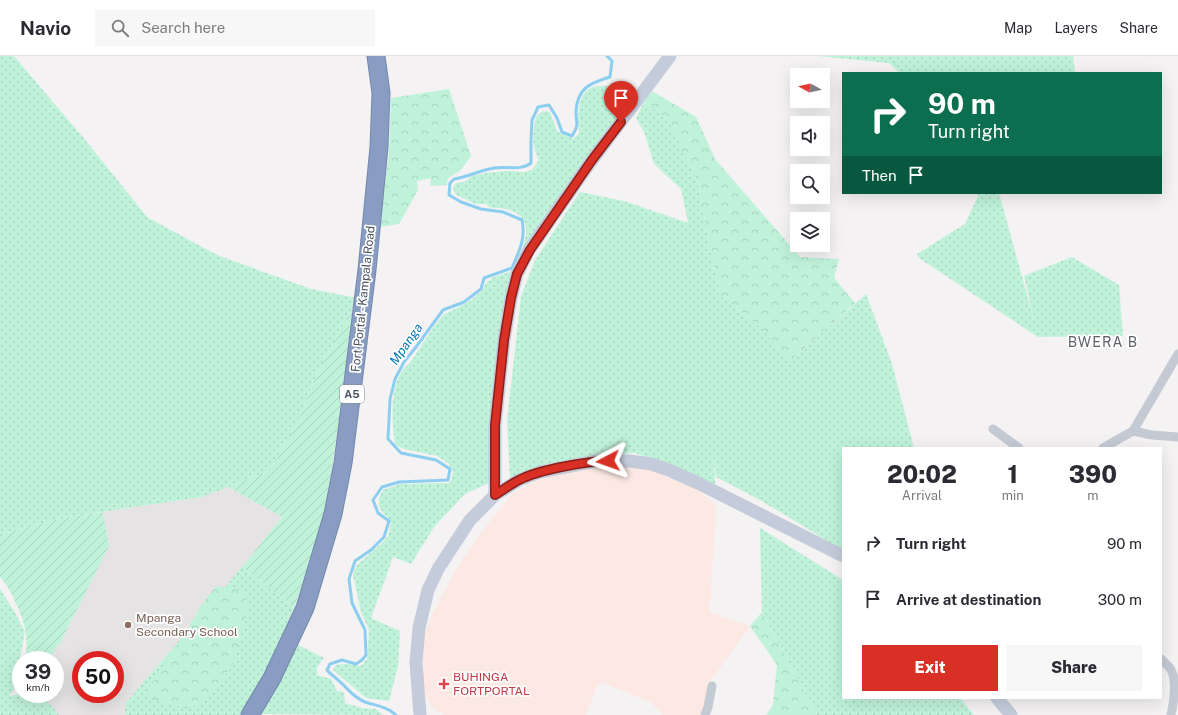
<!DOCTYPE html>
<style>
:root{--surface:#fff;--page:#f7f7f7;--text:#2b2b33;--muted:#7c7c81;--line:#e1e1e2;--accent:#d93025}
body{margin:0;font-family:"Public Sans",sans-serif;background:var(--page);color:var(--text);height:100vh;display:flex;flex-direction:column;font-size:15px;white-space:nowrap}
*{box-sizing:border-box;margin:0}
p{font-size:13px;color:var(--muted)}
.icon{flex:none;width:22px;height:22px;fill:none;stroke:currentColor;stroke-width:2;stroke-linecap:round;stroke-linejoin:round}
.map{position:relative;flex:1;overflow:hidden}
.drawer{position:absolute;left:842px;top:391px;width:320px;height:252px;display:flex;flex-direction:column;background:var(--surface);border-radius:0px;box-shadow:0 4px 16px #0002}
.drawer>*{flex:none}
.top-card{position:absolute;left:842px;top:16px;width:320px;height:122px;border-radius:0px;box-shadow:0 4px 16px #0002;background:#0b6e4f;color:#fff;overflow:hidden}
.needle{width:26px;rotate:278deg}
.buttons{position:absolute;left:790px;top:12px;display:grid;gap:8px}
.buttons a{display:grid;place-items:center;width:40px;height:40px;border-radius:0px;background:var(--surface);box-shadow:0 4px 16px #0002;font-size:20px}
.speed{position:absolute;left:12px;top:595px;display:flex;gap:8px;font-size:20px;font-weight:700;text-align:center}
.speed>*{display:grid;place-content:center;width:52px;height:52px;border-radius:50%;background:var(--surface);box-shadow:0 4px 16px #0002;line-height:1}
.speed small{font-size:10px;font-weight:400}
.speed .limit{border:6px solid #d22;background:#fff;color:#111}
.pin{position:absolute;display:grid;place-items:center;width:34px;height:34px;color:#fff;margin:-41px -17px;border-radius:50% 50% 50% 0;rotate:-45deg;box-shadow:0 0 4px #0007}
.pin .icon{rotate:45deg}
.me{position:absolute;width:44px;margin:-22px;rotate:266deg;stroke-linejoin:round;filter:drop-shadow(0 0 3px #0008)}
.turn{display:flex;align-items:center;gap:14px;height:84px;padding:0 20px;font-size:18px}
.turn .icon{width:52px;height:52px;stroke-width:2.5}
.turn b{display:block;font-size:28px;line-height:34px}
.then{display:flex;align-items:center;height:38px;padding:0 20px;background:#0003;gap:8px;font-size:15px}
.eta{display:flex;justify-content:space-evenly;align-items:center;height:68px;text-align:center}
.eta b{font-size:24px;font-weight:800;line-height:28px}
.primary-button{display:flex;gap:8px;margin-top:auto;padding:8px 20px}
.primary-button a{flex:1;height:46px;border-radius:0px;background:var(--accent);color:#fff;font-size:16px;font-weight:800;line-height:46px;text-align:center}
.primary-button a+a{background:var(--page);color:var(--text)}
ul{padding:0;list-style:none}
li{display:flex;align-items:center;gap:12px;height:56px;padding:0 20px}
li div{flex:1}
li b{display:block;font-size:15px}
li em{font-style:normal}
header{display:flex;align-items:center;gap:24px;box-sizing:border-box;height:56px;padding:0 20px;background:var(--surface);border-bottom:1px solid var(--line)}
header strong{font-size:19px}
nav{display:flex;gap:22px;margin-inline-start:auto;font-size:14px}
.search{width:280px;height:36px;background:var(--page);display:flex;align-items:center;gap:10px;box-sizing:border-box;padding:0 14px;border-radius:0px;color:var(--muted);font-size:15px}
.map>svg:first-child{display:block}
</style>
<header>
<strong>Navio</strong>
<div class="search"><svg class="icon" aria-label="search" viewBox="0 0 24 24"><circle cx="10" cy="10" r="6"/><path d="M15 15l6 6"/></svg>Search here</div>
<nav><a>Map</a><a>Layers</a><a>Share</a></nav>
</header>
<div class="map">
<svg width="1178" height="659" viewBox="0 0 1178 659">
<defs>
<pattern id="grass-dots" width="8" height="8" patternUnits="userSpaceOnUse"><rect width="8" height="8" fill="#c0f2da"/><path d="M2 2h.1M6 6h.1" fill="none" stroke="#a6d1be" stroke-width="1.8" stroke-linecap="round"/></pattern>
<pattern id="forest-crowns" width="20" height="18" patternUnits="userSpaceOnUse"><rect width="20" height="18" fill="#c0f2da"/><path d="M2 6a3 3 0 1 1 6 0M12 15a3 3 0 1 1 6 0" fill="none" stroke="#a6d1be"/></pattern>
<pattern id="garden-furrows" width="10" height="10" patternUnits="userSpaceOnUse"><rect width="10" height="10" fill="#c0f2da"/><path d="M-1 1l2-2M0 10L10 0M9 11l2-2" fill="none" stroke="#a6d1be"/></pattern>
</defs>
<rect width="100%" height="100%" fill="#f4f2f2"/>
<!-- education -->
<path fill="#e5e3e4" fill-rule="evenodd" d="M 228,431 L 282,461 L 242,511 L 125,648 L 125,659 L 59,659 L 41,638 L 55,638 L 55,604 L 47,604 L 60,587 L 109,490 L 103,456 L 202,441 ZM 81,604 L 115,604 L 115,638 L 81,638 Z"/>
<!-- medical -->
<path fill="#fce9e4" d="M 627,409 L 657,415 L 699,435 L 717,450 L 709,556 L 750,570 L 710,626 L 706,650 L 702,659 L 662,659 L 652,647 L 601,626 L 597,631 L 586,659 L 444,659 L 431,651 L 423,632 L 421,611 L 423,581 L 431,561 L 455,515 L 481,477 L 512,438 L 534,426 L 562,417 L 588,412 Z"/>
<!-- grass -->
<path fill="url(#grass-dots)" d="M 0,0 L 14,0 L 86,85 L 147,161 L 217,199 L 311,233 L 358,242 L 319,313 L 295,371 L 269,415 L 202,441 L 68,461 L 0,478 Z
M 817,0 L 1073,0 L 1075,17 L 900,17 L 889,7 Z
M 609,30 L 629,47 L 550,160 L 512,243 L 491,426 L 465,438 L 434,471 L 411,508 L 393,501 L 371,562 L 400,575 L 398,610 L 389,645 L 366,642 L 333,614 L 336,609 L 348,608 L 361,610 L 367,603 L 369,574 L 361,556 L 353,519 L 356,510 L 382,487 L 388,480 L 391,468 L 389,463 L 384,458 L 379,451 L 379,442 L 383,434 L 400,428 L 450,427 L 453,416 L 449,408 L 437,400 L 404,393 L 395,388 C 392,365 388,322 410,307 L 433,272 L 443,259 L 470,245 L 483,234 L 486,227 L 494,221 L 513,215 C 522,194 541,160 505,153 C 496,151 492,154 485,148 L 476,148 L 456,139 L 453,132 L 456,127 L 464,126 L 472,120 L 486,117 L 506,115 L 524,116 L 532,114 L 539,104 C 531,89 533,76 536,60 L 543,55 L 550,56 L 557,75 L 573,83 L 579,77 C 578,63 576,37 593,31 C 597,30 604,30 609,30 Z
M 644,46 L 668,64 L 698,127 L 719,239 L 762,272 L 790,305 L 866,238 L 892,308 L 914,392 L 843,392 L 843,496 C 802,468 760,443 716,421 L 713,401 L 716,434 L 673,411 L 635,397 L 592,399 L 510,424 L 507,364 L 521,240 L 535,204 L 580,136 L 624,145 L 688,167 L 681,133 L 654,108 L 644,76 L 636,62 Z
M 978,137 L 999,137 L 1034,264 L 1024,220 L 1072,201 L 1119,229 L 1123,280 L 1038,281 L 919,202 L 917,198 L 965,168 L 978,140 Z
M 760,472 L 843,524 L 843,642 L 960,642 L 974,659 L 817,659 L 762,556 Z
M 242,511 L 294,552 L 254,641 L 243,659 L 125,659 L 125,648 Z
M 0,533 L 16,558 L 25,576 L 14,634 L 9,640 L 21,638 L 41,638 L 59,659 L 0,659 Z
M 298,589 L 324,602 L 317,611 L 317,619 L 331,623 L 337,635 L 344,636 L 345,647 L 362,652 L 376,653 L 383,659 L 261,658 L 279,627 Z"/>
<!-- forest -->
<path fill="url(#forest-crowns)" d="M 449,33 L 471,100 L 460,115 L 448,122 L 447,129 L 430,130 L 431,122 L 417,125 L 418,134 L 399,168 L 379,171 L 389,97 L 391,42 Z
M 652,35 L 696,61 L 715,103 L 800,201 L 839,203 L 834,222 L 855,247 L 790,305 L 762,272 L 719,239 L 698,127 L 682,95 L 668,64 L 644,46 Z
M 216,530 L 245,535 L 248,556 L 232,610 L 207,644 L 189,653 L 152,644 L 147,634 L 184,579 L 202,548 Z
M 762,556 L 817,659 L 766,659 L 773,649 L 777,609 L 750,570 Z"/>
<!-- garden -->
<path fill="url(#garden-furrows)" d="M 358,242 L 348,297 L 328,441 L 318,483 L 294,552 L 242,511 L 282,461 L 228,431 L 269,415 L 295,371 L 319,313 Z
M 103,456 L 109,490 L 60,587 L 47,604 L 25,604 C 27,594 27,582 25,572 C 22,559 9,529 0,521 L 0,478 L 68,461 Z"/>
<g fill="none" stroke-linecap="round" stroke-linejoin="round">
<!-- stream -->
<path stroke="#8ccef0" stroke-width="3" d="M 396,659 C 386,650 377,650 365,646 C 351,640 349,633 338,624 C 334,620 330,618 327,614 L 330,608 L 342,604 L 356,608 L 362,604 L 366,599 L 365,574 L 352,547 L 349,523 L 355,505 L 371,494 L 384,481 L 389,465 L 378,457 L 373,444 L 382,431 L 399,426 L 448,424 L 450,413 L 436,404 L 401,397 L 388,383 L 390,343 L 395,323 L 404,306 L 416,291 L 443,254 L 464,246 L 481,233 L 484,222 L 512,212 C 519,195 526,183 522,164 L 503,156 L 481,153 L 461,146 L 449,139 L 450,127 L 454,123 C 468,121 481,114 494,112 C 507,110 521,115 531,107 L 531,84 L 532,64 L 538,51 L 549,49 L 557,62 L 562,76 L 572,80 C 580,66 576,70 576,56 C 577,32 590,27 610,21 L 612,5 L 607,0"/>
<!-- highway casing -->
<g stroke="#7488ae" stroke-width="19">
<path id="highway" d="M 250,659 L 272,622 L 305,552 L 333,458 L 343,407 L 367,214 L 379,91 L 381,37 L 376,0"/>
</g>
<!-- street -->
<path stroke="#c3cad4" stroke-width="9" d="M 993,373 L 1019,392
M 1133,375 L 1152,379 L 1178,381
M 1103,392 L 1133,375 L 1178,298
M 1161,603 C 1164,606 1167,609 1170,612 C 1178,624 1174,645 1171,659
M 705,659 L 708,651 L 712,630"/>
<!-- secondary -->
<path stroke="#c4ccdb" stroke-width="13" d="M 495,439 L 495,369 L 504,284 L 511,242 L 517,218 L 529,194 L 592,104 L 670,0
M 997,642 L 1011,659
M 420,659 L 416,606 L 419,572 L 428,534 L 438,513 L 470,464 L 495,439 L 519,424 L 540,416 L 596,405 L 630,405 L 651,408 L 669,414 L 700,428 L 843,500"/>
<!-- highway -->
<use href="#highway" stroke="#899dc2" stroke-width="17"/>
</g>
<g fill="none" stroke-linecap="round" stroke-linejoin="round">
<!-- route casing -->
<g stroke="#8d1f18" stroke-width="10">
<path id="route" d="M 608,405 C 587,405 538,414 519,424 C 511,428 503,434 495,439 L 495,369 L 504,284 L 511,242 L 517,218 L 530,194 L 592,104 L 621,66"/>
</g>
<!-- route -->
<use href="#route" stroke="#d93025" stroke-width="7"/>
</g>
<!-- markers -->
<circle fill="#8d6e63" stroke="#fff" stroke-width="1.5" cx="128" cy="569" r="4"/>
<path fill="#e0444e" stroke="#fff" stroke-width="1.5" d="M442 622h4v4h4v4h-4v4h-4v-4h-4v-4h4z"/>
<g text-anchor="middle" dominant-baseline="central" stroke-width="3.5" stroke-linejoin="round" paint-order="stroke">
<!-- shield labels -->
<rect fill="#fff" stroke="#808690" stroke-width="1" x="340" y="329" width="24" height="18" rx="3"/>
<g font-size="11" font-weight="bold" fill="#495260">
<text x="352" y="338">A5</text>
</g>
<!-- street labels -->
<g font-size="12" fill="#495260" stroke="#fff">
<text transform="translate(363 243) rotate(-84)">Fort Portal - Kampala Road</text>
</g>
<!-- education labels -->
<g font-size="12" fill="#785e54" stroke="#fff" text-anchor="start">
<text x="136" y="562">Mpanga<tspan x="136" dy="14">Secondary School</tspan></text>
</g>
<!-- health labels -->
<g font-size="12" fill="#be3a42" stroke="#fff" text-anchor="start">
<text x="453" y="621">BUHINGA<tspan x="453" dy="14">FORTPORTAL</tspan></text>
</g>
<!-- water labels -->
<g font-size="13" font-style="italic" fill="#0779b5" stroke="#fff">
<text transform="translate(406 288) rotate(-55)">Mpanga</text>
</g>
<!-- quarter labels -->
<g font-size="14" letter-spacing="1" fill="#5e6167" stroke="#fff">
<text x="1103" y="286">BWERA B</text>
</g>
</g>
</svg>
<div class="buttons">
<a><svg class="needle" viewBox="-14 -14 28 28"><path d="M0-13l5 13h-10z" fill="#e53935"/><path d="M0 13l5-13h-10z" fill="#7c7c81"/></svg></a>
<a><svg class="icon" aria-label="sound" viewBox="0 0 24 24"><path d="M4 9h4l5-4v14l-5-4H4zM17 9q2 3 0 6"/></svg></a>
<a><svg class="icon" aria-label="search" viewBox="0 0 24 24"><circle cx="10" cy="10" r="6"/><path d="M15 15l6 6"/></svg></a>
<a><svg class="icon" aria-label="layers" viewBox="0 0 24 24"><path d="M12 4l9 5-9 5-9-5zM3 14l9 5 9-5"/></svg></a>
</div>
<div class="speed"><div>39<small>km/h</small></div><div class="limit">50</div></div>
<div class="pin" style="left:621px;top:66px;background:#d93025"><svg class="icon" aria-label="arrive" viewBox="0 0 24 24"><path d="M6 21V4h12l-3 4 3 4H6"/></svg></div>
<svg class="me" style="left:608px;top:405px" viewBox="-20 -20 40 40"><path d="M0-17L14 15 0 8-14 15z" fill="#d93025" stroke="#fff" stroke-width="4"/></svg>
<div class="top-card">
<div class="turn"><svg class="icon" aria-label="right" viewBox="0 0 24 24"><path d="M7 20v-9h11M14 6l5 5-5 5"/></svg><div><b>90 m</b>Turn right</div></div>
<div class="then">Then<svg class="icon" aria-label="arrive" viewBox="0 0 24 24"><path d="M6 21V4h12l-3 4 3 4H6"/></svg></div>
</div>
<section class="drawer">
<div class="eta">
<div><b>20:02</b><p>Arrival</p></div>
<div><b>1</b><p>min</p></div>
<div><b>390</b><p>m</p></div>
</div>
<ul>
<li><svg class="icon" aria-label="right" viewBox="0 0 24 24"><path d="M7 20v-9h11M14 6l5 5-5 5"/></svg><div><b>Turn right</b></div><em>90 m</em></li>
<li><svg class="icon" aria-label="arrive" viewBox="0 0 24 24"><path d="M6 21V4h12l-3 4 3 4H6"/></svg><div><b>Arrive at destination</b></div><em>300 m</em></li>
</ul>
<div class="primary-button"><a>Exit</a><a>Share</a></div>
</section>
</div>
